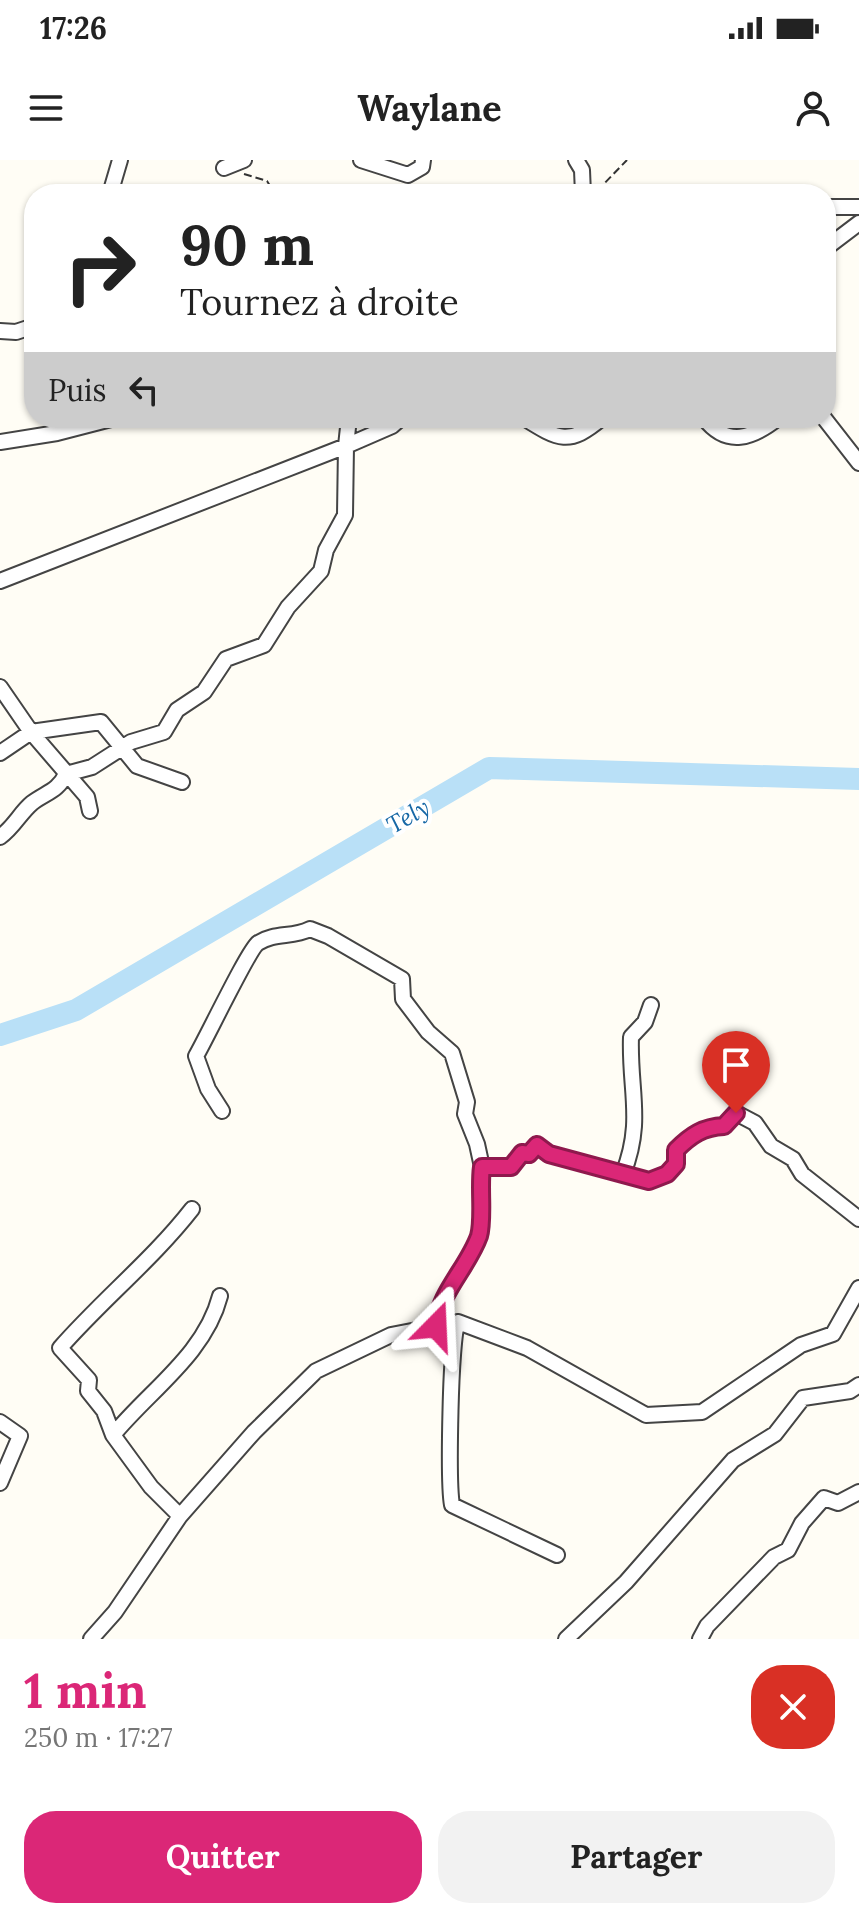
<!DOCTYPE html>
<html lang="fr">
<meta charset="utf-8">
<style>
:root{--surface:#fff;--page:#f2f2f2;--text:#222;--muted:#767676;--accent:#db2777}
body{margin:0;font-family:Lora,serif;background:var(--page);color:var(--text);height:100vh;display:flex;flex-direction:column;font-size:30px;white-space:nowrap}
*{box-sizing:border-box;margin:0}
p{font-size:26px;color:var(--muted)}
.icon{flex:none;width:44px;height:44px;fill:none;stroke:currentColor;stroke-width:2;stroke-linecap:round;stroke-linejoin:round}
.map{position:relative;height:1479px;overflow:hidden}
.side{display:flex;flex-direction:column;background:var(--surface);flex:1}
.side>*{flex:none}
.hud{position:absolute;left:24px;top:24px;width:812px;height:244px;border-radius:32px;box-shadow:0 2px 6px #0004;background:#fff;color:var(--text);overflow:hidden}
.pin{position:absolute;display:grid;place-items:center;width:68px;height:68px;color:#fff;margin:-82px -34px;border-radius:50% 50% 50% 0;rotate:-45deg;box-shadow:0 0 8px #0007}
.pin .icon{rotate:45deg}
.me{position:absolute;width:88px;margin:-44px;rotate:21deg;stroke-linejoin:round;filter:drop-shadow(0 0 6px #0008)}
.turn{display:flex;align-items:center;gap:28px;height:168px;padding:0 24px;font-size:36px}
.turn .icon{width:104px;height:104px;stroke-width:2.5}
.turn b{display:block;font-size:56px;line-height:68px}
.then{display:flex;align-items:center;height:76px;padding:0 24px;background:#0003;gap:16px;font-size:30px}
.round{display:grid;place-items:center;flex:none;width:84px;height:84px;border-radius:32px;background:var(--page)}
.summary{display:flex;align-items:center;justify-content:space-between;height:136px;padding:0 24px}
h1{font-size:48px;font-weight:700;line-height:60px;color:var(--accent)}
.action{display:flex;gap:16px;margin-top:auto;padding:16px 24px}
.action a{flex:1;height:92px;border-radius:32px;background:var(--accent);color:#fff;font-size:32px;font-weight:700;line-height:92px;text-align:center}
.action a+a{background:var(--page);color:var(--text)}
.status{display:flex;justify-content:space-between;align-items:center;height:56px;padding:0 40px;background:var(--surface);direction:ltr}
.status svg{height:22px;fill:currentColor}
header{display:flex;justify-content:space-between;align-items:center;height:104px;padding:0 24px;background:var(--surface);font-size:36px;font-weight:700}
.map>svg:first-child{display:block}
</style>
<div class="status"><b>17:26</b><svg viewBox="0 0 49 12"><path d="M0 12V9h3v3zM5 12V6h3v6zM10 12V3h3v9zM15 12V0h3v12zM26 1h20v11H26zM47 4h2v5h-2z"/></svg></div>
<header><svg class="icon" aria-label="menu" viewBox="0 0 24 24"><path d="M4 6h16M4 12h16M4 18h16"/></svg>Waylane<svg class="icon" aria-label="person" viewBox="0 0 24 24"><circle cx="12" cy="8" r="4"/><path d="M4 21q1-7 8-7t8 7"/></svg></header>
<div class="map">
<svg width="859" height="1479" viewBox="0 0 859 1479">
<rect width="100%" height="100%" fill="#fffdf5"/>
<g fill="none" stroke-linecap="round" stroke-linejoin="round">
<!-- river -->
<path stroke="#b9e0f7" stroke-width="22" d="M 0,875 L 76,850 L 489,608 L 859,619"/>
<!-- minor casing -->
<g stroke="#444" stroke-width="18">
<path id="minor" d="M 361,0 L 408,15 L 422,7 L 423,0
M 576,0 L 582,10 L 583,34
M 224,8 L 244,0
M 110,34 L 120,0
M 726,34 L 747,34
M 826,47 L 859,47
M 826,88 L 859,63
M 0,171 L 16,172 L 34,166
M 524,258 C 559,280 569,286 602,258
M 704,258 C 727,288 753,278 778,258
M 824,258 L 859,303
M 0,282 L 57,273 L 115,258
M 0,421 L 346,286 L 349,258
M 0,527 L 31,572 L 87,637 L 90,651
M 0,593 L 31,572 L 101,562 L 137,606 L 182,622
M 0,677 C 14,667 20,653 32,643 C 47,632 58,631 66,614 L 92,607 L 131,582 L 164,572 L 177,550 L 204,532 L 226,499 L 264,485 L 288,447 L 321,411 L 326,390 L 345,355 L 346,286 L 392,266 L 401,258
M 222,951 L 208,929 L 196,896 C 206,879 249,789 258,783 C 275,772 292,778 310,769 L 328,776 L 402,819 L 403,839 L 428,872 L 452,893 L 467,942 L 465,954 L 477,984 L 482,1007
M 623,1014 C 644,961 629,930 631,877 L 645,862 L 651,845
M 458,1162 C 450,1176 448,1323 452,1345 L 557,1395
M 436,1166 C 439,1133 468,1107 479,1076 C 484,1059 479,1027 482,1007 L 511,1007 L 522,993 L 529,994 L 537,985 L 549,994 L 649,1021 L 667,1014 L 676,1004 L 676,990 C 691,975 703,967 724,966 L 736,953 L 755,963 L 771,986 L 793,999 L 802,1014 L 859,1059
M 0,1262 L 20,1276 L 0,1323
M 113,1275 C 150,1230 205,1194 220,1136
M 180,1356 L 151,1327 L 113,1275 L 104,1251 L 88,1231 L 89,1220 L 60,1188 C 102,1140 153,1099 192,1049
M 91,1479 L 115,1452 L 180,1356 L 254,1272 L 316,1211 L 391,1175 L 458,1162 L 527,1188 L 646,1255 L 702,1252 L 801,1185 L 833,1174 L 859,1128
M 566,1479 L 626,1422 L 733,1300 L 775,1274 L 803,1238 L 850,1231 L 859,1225
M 700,1479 L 707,1466 L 774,1397 L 788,1390 L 802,1363 L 824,1338 L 838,1343 L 859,1332"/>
</g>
<!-- path -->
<path stroke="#333" stroke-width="2" stroke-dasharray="8 4" stroke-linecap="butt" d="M 244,14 L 267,21 L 275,34
M 597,31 L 627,0"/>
<!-- minor -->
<use href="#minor" stroke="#fff" stroke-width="14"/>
</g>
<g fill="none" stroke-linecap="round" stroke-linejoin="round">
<!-- route casing -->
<g stroke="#8e194d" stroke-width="20">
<path id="route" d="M 436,1166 C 439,1133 468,1107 479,1076 C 484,1059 479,1027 482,1007 L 511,1007 L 522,993 L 529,994 L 537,985 L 549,994 L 649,1021 L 667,1014 L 676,1004 L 676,990 C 691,975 703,967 724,966 L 736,953"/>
</g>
<!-- route -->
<use href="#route" stroke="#db2777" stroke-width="14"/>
</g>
<g text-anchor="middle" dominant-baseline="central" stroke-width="8" stroke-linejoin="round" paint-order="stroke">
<!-- water labels -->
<g font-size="24" font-style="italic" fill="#1768a6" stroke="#fff">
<text transform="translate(408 656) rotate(-30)">Tely</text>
</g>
</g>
</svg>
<div class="pin" style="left:736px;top:953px;background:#d93025"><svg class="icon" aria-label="arrive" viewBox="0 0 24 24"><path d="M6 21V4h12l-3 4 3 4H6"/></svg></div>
<svg class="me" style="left:436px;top:1166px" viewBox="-20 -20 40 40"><path d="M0-17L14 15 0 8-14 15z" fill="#db2777" stroke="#fff" stroke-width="4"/></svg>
<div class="hud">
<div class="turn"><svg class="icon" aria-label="right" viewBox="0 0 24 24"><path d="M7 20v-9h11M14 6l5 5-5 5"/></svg><div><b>90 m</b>Tournez à droite</div></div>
<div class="then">Puis<svg class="icon" aria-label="left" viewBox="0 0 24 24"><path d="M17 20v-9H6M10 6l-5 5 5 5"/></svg></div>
</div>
</div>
<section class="side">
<div class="summary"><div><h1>1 min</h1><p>250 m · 17:27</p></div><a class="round" style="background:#d93025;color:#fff"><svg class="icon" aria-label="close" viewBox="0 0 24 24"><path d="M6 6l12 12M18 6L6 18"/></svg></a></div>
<div class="action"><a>Quitter</a><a>Partager</a></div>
</section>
